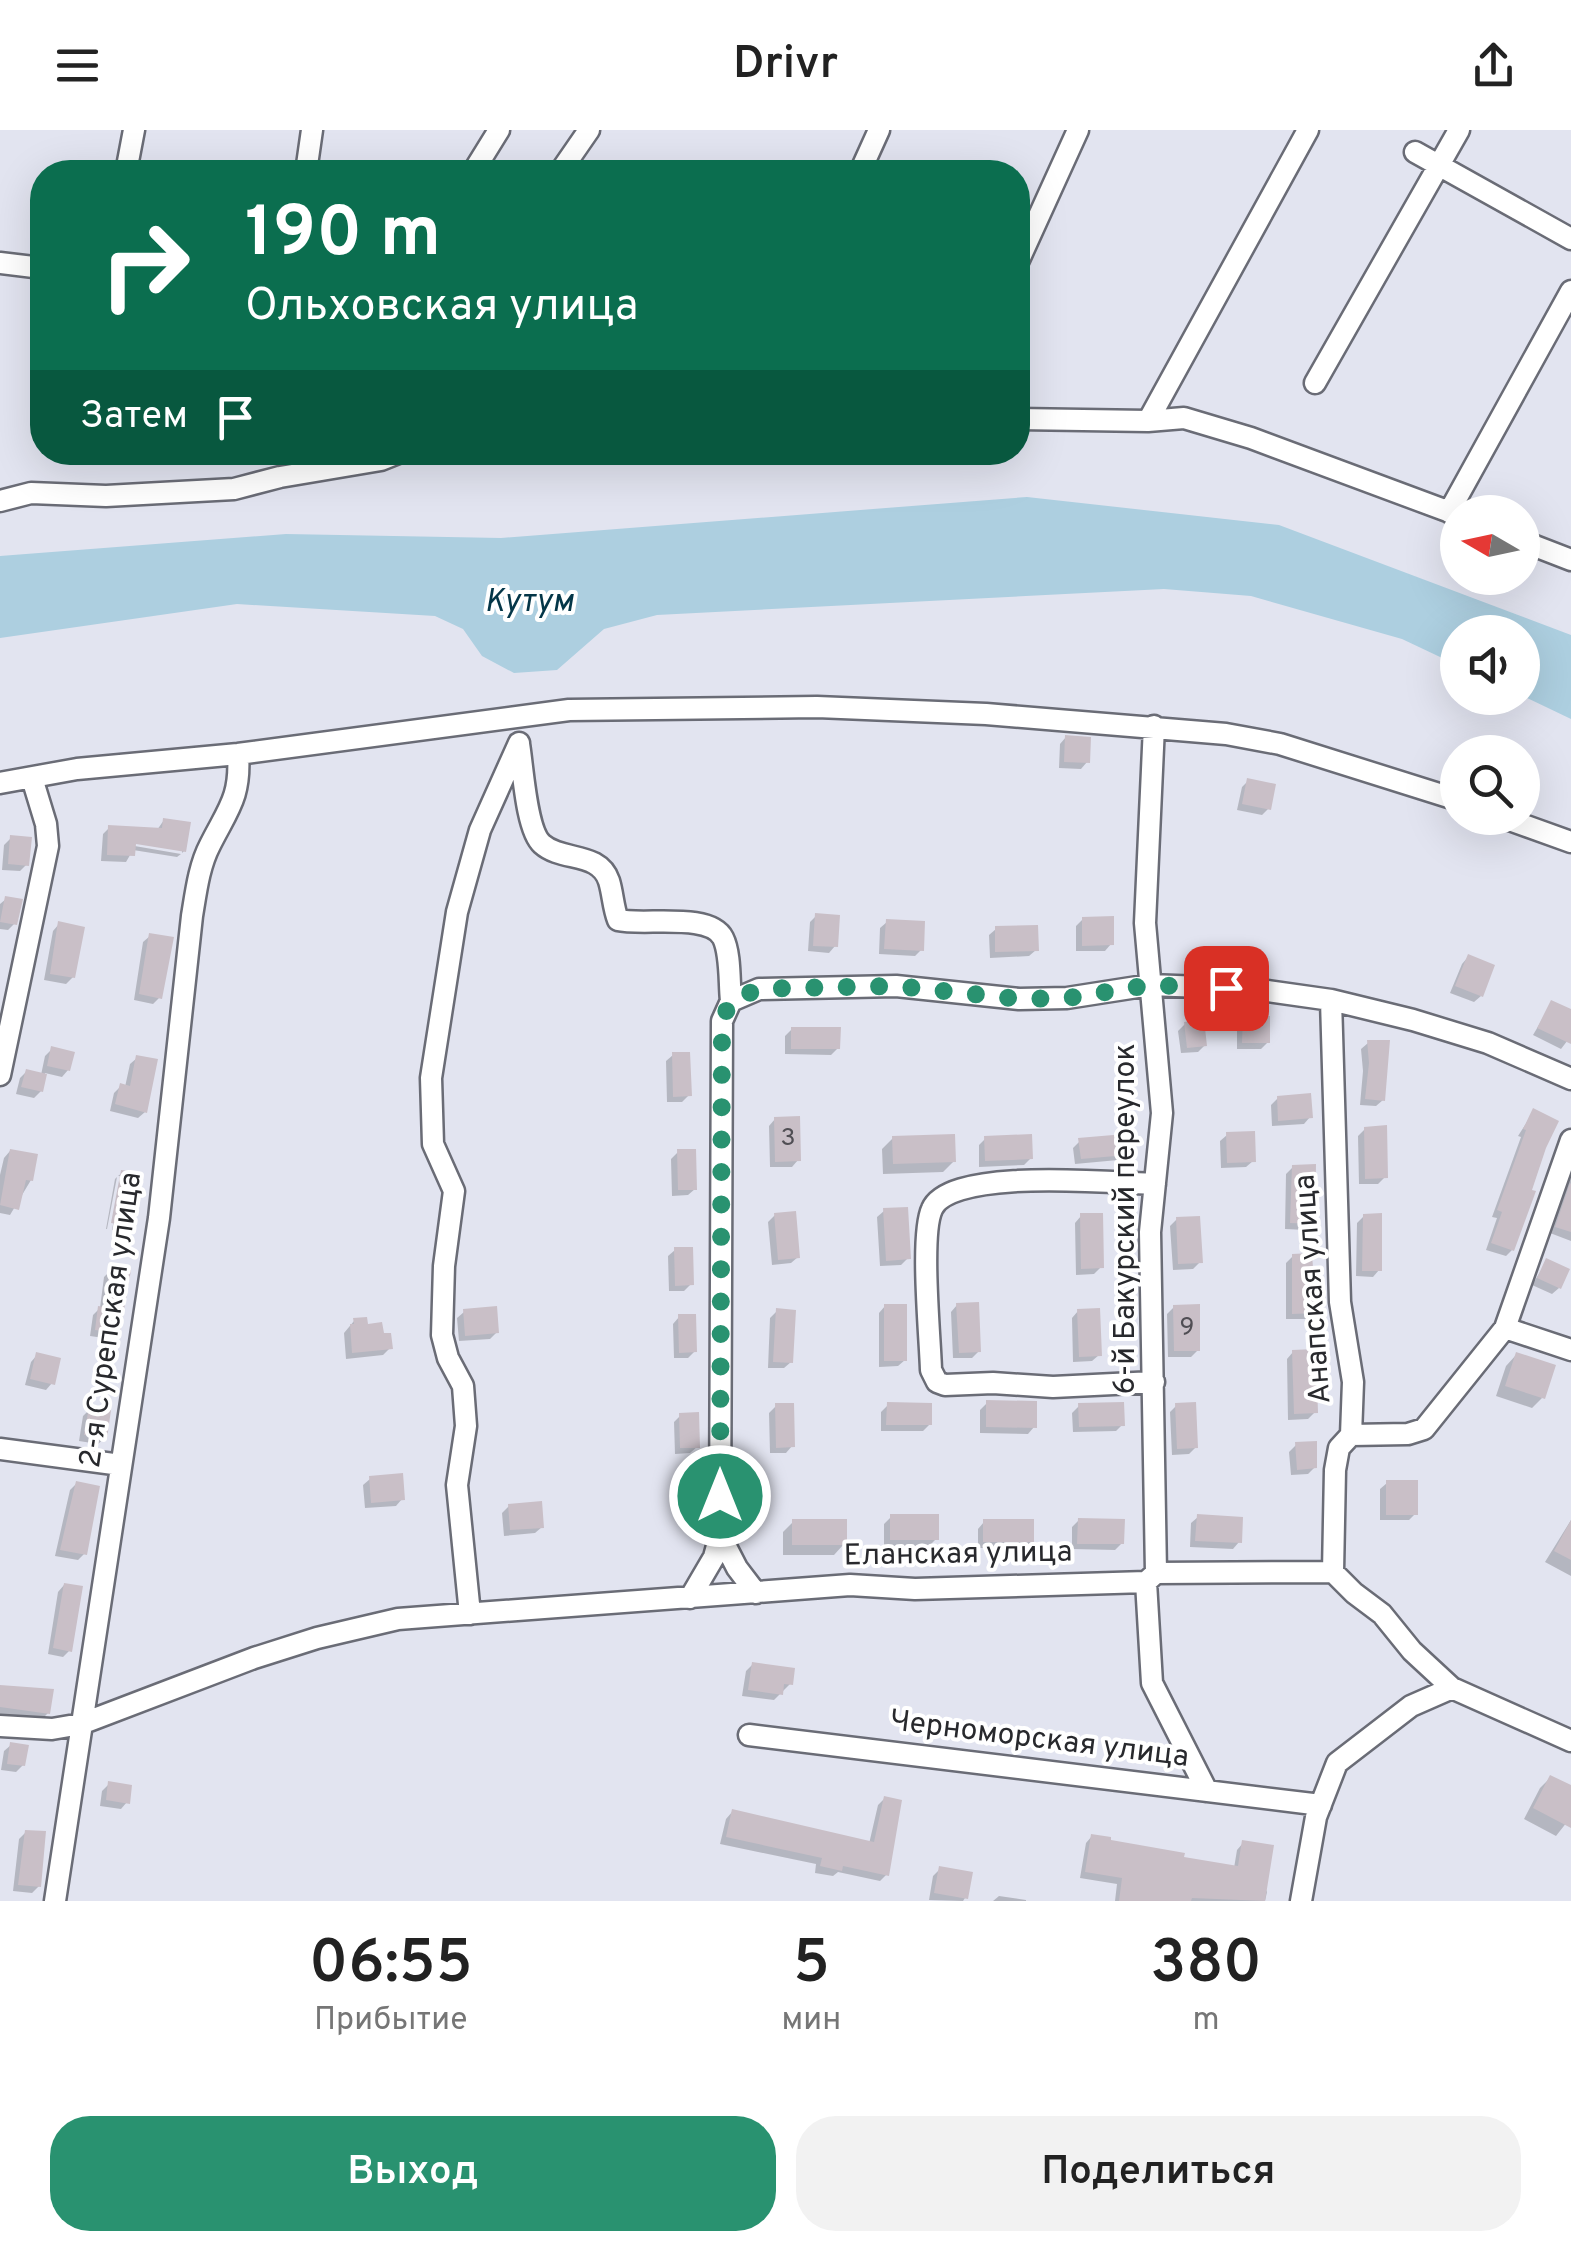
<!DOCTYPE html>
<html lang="ru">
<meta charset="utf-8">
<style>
:root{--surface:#fff;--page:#f2f2f2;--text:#222;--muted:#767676;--accent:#299270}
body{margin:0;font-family:Overpass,sans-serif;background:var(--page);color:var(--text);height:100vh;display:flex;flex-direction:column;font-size:38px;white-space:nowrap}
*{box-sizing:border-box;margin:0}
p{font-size:32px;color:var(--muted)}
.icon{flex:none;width:55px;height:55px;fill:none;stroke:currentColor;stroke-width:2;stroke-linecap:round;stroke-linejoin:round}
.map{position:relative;height:1771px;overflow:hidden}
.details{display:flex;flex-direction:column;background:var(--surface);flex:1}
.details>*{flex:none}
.guide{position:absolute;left:30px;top:30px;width:1000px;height:305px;border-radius:40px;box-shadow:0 10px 40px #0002;background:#0b6e4f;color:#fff;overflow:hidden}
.needle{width:65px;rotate:279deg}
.fabs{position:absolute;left:1440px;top:365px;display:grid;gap:20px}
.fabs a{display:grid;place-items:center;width:100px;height:100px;border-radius:50%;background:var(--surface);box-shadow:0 10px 40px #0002;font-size:50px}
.pin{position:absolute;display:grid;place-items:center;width:85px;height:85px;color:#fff;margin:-42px;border-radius:20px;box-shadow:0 5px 15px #0006}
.me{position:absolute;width:110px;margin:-55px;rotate:0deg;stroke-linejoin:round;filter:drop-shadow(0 0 8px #0008)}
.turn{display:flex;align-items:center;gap:35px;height:210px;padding:0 50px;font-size:45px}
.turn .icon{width:130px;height:130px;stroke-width:2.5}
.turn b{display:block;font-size:70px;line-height:85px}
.then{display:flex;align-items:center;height:95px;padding:0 50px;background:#0003;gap:20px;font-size:38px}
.eta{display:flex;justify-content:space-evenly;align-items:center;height:170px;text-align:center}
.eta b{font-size:60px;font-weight:600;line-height:70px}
.button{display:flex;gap:20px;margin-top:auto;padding:20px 50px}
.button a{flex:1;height:115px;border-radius:40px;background:var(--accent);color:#fff;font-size:40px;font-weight:600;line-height:115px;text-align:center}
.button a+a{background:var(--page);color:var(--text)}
header{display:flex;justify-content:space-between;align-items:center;height:130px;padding:0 50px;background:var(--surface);font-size:45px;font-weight:600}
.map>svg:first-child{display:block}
</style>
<header><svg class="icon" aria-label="menu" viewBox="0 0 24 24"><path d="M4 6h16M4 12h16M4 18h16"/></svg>Drivr<svg class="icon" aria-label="share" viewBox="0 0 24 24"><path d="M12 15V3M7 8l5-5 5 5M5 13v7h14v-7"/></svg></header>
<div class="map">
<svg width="1571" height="1771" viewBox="0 0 1571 1771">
<rect width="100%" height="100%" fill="#e2e4f0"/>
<!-- water -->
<path fill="#adcfe0" d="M 1027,367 L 1279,395 L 1571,505 L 1571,589 L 1523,566 L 1522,502 L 1458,502 L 1457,535 L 1402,509 L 1251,466 L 1164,459 L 657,485 L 604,499 L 557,540 L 514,543 L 482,526 L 463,499 L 435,486 L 237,474 L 0,508 L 0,426 L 286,404 L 501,408 Z"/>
<!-- shadow -->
<path fill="#0003" d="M 1066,607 L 1087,632 L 1081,639 L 1059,638 L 1060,614 Z
M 1248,651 L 1268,679 L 1262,685 L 1237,680 L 1242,657 Z
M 164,690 L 184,721 L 182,723 L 182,719 L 124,709 L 123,714 L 181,724 L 177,727 L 133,720 L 126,732 L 101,731 L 103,704 L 109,698 L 157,700 Z
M 11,708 L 27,734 L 20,741 L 2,740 L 4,715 Z
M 6,769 L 15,793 L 8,800 L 0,799 L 0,774 Z
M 816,786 L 835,816 L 829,823 L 808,821 L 810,792 Z
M 1083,789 L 1111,814 L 1105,821 L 1076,821 L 1076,796 Z
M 887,792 L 921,820 L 915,826 L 879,824 L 880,798 Z
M 59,794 L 73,847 L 66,854 L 44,850 L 53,801 Z
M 996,799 L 1036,820 L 1029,826 L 990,828 L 989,805 Z
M 150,806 L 159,868 L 153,874 L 134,870 L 143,812 Z
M 1468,827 L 1481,866 L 1474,872 L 1450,863 L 1462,834 Z
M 1552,873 L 1571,882 L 1571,906 L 1561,919 L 1533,905 Z
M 1244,889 L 1268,912 L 1261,919 L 1237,919 L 1237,895 Z
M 1185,894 L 1205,915 L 1198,922 L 1181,923 L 1178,901 Z
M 792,899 L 838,918 L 831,925 L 785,924 L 785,906 Z
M 1368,913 L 1383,970 L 1376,976 L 1360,975 L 1363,941 L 1361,919 Z
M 52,919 L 68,940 L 62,947 L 45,943 L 41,961 L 34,968 L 16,964 L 20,948 L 26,942 L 41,945 L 45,926 Z
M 673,925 L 689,965 L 682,972 L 667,972 L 666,931 Z
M 137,928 L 145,982 L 138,988 L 110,981 L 114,963 L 121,956 L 125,957 L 130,934 Z
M 1278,968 L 1310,987 L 1304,994 L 1272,996 L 1271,975 Z
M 1534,981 L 1529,1061 L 1512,1120 L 1506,1126 L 1486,1120 L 1497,1088 L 1492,1087 L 1521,1007 L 1518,1006 Z
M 775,989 L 798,1030 L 792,1037 L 770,1037 L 769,996 Z
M 1365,999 L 1385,1047 L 1378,1054 L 1359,1054 L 1358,1006 Z
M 1227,1005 L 1253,1031 L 1246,1037 L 1221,1038 L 1220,1011 Z
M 893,1008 L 954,1031 L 943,1042 L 883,1044 L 882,1019 Z
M 985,1009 L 1031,1028 L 1024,1035 L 979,1037 L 979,1015 Z
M 1080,1011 L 1124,1024 L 1118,1030 L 1075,1034 L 1073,1018 Z
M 10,1021 L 31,1050 L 10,1085 L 0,1083 L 0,1045 L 4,1028 Z
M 678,1022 L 695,1059 L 688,1065 L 672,1066 L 671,1029 Z
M 1293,1037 L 1313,1093 L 1306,1100 L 1285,1099 L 1286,1044 Z
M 122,1043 L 132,1095 L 125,1102 L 112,1100 L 122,1046 L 118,1046 Z
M 117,1047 L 107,1099 L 106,1099 L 115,1049 Z
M 1571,1047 L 1571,1111 L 1550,1103 Z
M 884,1081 L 908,1128 L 901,1135 L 880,1136 L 877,1087 Z
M 775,1085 L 798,1127 L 791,1133 L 772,1135 L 768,1092 Z
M 1081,1086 L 1101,1137 L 1094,1144 L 1076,1145 L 1075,1093 Z
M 1364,1086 L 1379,1140 L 1373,1147 L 1356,1146 L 1357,1093 Z
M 1177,1089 L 1200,1132 L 1193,1139 L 1173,1140 L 1170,1096 Z
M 675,1120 L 691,1154 L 684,1161 L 669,1161 L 668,1126 Z
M 1293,1126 L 1313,1182 L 1306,1189 L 1286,1189 L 1286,1133 Z
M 1547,1131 L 1559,1158 L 1552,1164 L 1532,1155 Z
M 111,1140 L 117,1202 L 111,1209 L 90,1206 L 93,1185 L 100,1178 L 104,1147 Z
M 957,1175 L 979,1221 L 972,1228 L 953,1228 L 951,1182 Z
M 885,1176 L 905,1230 L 898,1236 L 879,1237 L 879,1183 Z
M 1174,1177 L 1198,1220 L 1191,1227 L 1168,1227 L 1167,1184 Z
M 777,1181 L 791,1232 L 784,1238 L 768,1238 L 770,1188 Z
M 1078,1181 L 1099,1225 L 1092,1231 L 1073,1232 L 1072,1188 Z
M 464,1182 L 497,1202 L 490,1209 L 459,1211 L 457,1188 Z
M 679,1187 L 695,1221 L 688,1228 L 674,1228 L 673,1194 Z
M 354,1191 L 381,1206 L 390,1218 L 383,1225 L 346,1229 L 344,1203 Z
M 1293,1222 L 1315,1282 L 1308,1289 L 1288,1290 L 1287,1229 Z
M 37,1225 L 52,1253 L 46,1260 L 25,1255 L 31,1232 Z
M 1516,1225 L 1542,1268 L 1532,1278 L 1496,1266 L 1506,1236 Z
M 987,1273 L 1034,1297 L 1028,1304 L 980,1303 L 980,1280 Z
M 888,1275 L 930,1294 L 923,1301 L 881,1301 L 881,1282 Z
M 776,1276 L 792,1316 L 786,1323 L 770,1323 L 769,1283 Z
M 1079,1276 L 1122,1295 L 1116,1301 L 1073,1302 L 1072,1283 Z
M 1176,1276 L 1196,1317 L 1189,1324 L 1172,1325 L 1170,1282 Z
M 90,1279 L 105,1308 L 98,1314 L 79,1311 L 83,1286 Z
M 681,1285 L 697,1317 L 690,1323 L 675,1324 L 674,1292 Z
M 1296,1315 L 1315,1337 L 1308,1344 L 1291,1345 L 1289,1322 Z
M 370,1349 L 402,1369 L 396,1376 L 365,1378 L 363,1355 Z
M 1387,1353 L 1415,1384 L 1409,1390 L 1380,1390 L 1380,1359 Z
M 76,1354 L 84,1424 L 78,1430 L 55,1426 L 70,1360 Z
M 509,1376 L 542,1397 L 535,1403 L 504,1406 L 502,1383 Z
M 891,1387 L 936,1409 L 929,1416 L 884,1416 L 884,1394 Z
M 1198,1387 L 1239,1412 L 1233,1419 L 1190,1417 L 1191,1393 Z
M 1079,1390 L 1122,1413 L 1115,1420 L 1072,1419 L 1072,1397 Z
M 1571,1390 L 1571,1446 L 1545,1432 Z
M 793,1392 L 844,1414 L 834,1425 L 783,1425 L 783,1402 Z
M 984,1392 L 1032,1411 L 1025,1418 L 978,1418 L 978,1399 Z
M 64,1455 L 69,1521 L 63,1527 L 48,1524 L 58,1462 Z
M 753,1534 L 790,1554 L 774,1570 L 742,1566 L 746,1541 Z
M 0,1559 L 48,1583 L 41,1590 L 0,1584 Z
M 11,1615 L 23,1635 L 16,1642 L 1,1640 L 4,1621 Z
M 1550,1648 L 1571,1658 L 1571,1687 L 1556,1706 L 1524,1689 L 1540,1658 Z
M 109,1654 L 127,1672 L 121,1679 L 100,1676 L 102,1661 Z
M 885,1668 L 887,1744 L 880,1751 L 838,1742 L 833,1746 L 815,1743 L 816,1734 L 720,1714 L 726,1689 L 732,1682 L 869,1714 L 878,1675 Z
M 26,1702 L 39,1756 L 32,1763 L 13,1761 L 19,1709 Z
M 1092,1706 L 1181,1729 L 1234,1738 L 1237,1720 L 1243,1713 L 1267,1762 L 1265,1771 L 1115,1771 L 1117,1754 L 1080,1748 L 1086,1713 Z
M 940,1739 L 965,1768 L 963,1771 L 929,1770 L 933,1746 Z
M 999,1766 L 1026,1770 L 1026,1771 L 993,1771 Z"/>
<!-- building -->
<path fill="#c9bfc7" d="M 1065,605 L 1091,607 L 1090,633 L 1064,632 Z
M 1247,648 L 1276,654 L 1271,680 L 1242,674 Z
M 163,688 L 191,692 L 186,722 L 136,714 L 135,726 L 107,725 L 108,695 L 162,698 Z
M 10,705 L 32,707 L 29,736 L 8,734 Z
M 5,766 L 23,769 L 17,795 L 0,792 Z
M 815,783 L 840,785 L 838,817 L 813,816 Z
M 1114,786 L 1114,815 L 1082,816 L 1082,787 Z
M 886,789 L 925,791 L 924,821 L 884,819 Z
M 58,791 L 85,797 L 75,848 L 50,844 Z
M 1038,795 L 1039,821 L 995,822 L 995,796 Z
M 149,803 L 174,807 L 162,869 L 139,864 Z
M 1468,824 L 1495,835 L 1483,867 L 1455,856 Z
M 1551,870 L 1571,879 L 1571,914 L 1537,898 Z
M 1243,886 L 1270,886 L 1270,913 L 1242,913 Z
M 1204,889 L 1207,916 L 1187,918 L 1184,892 Z
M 791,897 L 841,897 L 840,919 L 791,919 Z
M 1367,910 L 1390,910 L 1385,971 L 1365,969 L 1369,933 Z
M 51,916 L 75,922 L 70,941 L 47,936 Z
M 672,922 L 690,922 L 692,966 L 673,967 Z
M 136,925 L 158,929 L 147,983 L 115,974 L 120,953 L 130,956 Z
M 26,939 L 47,944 L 43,962 L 21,957 Z
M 1311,963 L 1313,988 L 1278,991 L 1277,966 Z
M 1533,978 L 1559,991 L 1546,1018 L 1532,1060 L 1536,1061 L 1514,1121 L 1491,1113 L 1502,1082 L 1497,1080 L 1526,1000 L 1523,999 Z
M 800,986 L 801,1031 L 775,1032 L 774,987 Z
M 1387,995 L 1388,1048 L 1365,1049 L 1364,997 Z
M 1255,1001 L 1256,1032 L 1227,1033 L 1226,1002 Z
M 955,1004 L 956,1032 L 893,1034 L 892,1006 Z
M 1032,1004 L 1033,1029 L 985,1031 L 984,1006 Z
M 1125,1004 L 1127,1025 L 1081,1029 L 1078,1008 Z
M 10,1019 L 38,1024 L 33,1051 L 26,1050 L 19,1080 L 0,1075 Z
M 677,1019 L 696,1019 L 697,1060 L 678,1060 Z
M 1316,1034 L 1315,1094 L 1290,1093 L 1292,1035 Z
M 121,1040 L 143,1043 L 134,1097 L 111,1093 Z
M 1570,1053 L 1571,1054 L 1571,1102 L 1555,1097 Z
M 908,1077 L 911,1129 L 886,1131 L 883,1078 Z
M 796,1081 L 800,1128 L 778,1130 L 774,1083 Z
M 1080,1083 L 1103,1083 L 1104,1138 L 1081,1139 Z
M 1382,1083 L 1382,1141 L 1362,1141 L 1363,1084 Z
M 1200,1086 L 1203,1133 L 1178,1134 L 1176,1087 Z
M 674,1117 L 693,1117 L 694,1155 L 675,1156 Z
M 1312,1123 L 1316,1183 L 1292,1184 L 1292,1124 Z
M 1546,1128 L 1570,1139 L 1561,1159 L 1537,1148 Z
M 110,1138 L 131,1140 L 120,1203 L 95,1200 L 98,1176 L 105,1177 Z
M 979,1172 L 981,1222 L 959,1223 L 956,1173 Z
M 884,1174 L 907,1174 L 907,1231 L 884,1231 Z
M 1200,1174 L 1200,1221 L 1174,1221 L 1173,1175 Z
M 497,1176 L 499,1203 L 465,1206 L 463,1179 Z
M 776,1178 L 796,1180 L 793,1233 L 773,1232 Z
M 1100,1178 L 1102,1226 L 1079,1227 L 1077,1179 Z
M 678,1184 L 696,1184 L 697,1222 L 679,1223 Z
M 367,1187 L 368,1194 L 382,1192 L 384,1203 L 391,1203 L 393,1219 L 352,1223 L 350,1194 L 354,1194 L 353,1188 Z
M 1316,1219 L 1318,1283 L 1294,1284 L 1292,1220 Z
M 36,1222 L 61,1228 L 55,1255 L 30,1249 Z
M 1516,1222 L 1556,1235 L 1545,1269 L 1505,1256 Z
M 986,1270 L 1037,1271 L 1037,1298 L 986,1297 Z
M 887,1272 L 932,1273 L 932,1295 L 886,1295 Z
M 1124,1272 L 1125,1296 L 1079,1297 L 1078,1273 Z
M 1196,1272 L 1198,1318 L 1177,1319 L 1175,1273 Z
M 775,1273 L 794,1273 L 795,1317 L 776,1318 Z
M 89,1277 L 111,1280 L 107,1309 L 84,1305 Z
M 699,1282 L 700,1318 L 680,1318 L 679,1283 Z
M 1317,1311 L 1317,1338 L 1297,1340 L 1295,1312 Z
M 403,1343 L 405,1370 L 371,1373 L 369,1346 Z
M 1386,1350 L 1418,1350 L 1418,1385 L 1386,1385 Z
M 76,1351 L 100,1356 L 87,1425 L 60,1420 Z
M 542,1371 L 544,1398 L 510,1400 L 508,1374 Z
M 890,1384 L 939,1384 L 939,1410 L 890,1410 Z
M 1197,1384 L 1243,1387 L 1242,1413 L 1195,1411 Z
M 1078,1388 L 1125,1389 L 1124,1414 L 1077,1414 Z
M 792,1389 L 847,1389 L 847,1415 L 792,1415 Z
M 983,1389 L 1034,1389 L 1034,1412 L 983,1412 Z
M 1571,1390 L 1571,1430 L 1554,1421 Z
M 64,1453 L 83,1456 L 72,1522 L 53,1518 Z
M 752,1532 L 795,1538 L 793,1555 L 784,1554 L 783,1565 L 748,1560 Z
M 0,1555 L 54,1559 L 50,1584 L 0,1577 Z
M 10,1612 L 29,1615 L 25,1636 L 7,1634 Z
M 1550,1645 L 1571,1655 L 1571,1698 L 1533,1678 Z
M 108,1651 L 132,1655 L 130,1674 L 106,1670 Z
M 884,1666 L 902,1670 L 889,1746 L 843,1736 L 842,1741 L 820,1736 L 822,1728 L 726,1707 L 732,1679 L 874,1712 Z
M 25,1700 L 46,1701 L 41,1757 L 18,1755 Z
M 1091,1704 L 1111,1707 L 1111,1710 L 1185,1723 L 1184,1727 L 1238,1736 L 1242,1710 L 1274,1715 L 1265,1771 L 1192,1768 L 1191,1771 L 1119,1771 L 1122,1748 L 1085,1742 Z
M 939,1736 L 973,1742 L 968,1769 L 934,1763 Z"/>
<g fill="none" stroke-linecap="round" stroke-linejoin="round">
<!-- minor casing -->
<g stroke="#6a6c76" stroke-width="25">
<path id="minor" d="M 1415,22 L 1571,109
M 126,42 L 134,0
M 306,42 L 312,0
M 473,42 L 499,0
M 560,42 L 589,0
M 860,42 L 879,0
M 1018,132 L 1078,0
M 0,133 L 42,138
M 1315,253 L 1459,0
M 1018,289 L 1148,291 L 1184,288 L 1251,308 L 1458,385
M 1148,291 L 1308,0
M 0,371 L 31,363 L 106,366 L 234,359 L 280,347 L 381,330 L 401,322
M 1449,382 L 1571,161
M 1522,411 L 1571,430
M 1154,596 L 1145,793 L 1162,983 L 1150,1102 L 1156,1443
M 519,614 C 523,637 526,700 542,714 C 562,732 599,721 609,751 C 613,764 613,777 618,790 C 643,796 710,782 723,808 C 731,824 729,853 731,871
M 0,653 L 77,639 L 238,624 L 569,580 L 817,577 L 986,584 L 1226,604 L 1280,614 L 1458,670
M 1504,688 L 1571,712
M 0,945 L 48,716 L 46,694 L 32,648
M 1505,1198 L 1571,1220
M 1154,1252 L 1053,1257 L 993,1253 L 945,1255 L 937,1252 L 931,1240 C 930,1206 920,1105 932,1079 C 950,1037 1113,1053 1155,1054
M 1351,1305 L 1408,1304 L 1424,1299 L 1505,1198 L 1571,1010
M 0,1319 L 121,1335
M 1333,1442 L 1354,1463 L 1382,1484 L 1412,1521 L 1452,1558 L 1571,1611
M 1156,1443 L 1333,1442 L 1335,1340 L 1339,1318 L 1351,1305 L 1353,1252 L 1340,1172 L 1331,870
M 1146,1452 L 1152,1553 L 1207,1661
M 756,1463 L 737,1438 L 720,1405 L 722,891 L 731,871 L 759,859 L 896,856 L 1019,869 L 1067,868 L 1150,855 L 1254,859 L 1331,870 L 1413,890 L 1488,913 L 1571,949
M 690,1468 L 714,1427 L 720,1405
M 470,1484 L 457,1355 L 466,1296 L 463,1256 L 448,1228 L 442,1205 L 444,1136 L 454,1061 L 433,1014 L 431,948 L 457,782 L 480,700 L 519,613
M 0,1596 L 52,1599 L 81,1594 L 254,1528 L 317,1508 L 398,1489 L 850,1455 L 915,1459 L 1146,1452 L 1156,1443
M 749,1605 L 1321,1675
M 55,1771 L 159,1088 L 192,786 C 196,762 199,736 210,715 C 228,679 241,667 238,624
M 1301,1771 L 1316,1687 L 1337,1633 L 1411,1576 L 1452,1558"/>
</g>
<!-- minor -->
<use href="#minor" stroke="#fff" stroke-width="20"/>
</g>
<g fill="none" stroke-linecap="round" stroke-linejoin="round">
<!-- route -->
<path stroke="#299270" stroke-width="18" stroke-dasharray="0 32.4" d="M 720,1366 L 722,891 L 731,870 L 760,859 L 794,858 L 896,856 L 1020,869 L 1068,868 L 1150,855 L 1226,858"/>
</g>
<g text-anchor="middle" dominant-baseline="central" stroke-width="8" stroke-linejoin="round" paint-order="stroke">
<!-- number labels -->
<g font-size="25" fill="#504e54">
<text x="788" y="1009">3</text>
<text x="1187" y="1198">9</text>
</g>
<!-- street labels -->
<g font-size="30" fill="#28292d" stroke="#fff">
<text transform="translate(1126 1089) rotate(-90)">6-й Бакурский переулок</text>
<text transform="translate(1314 1159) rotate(-94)">Анапская улица</text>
<text transform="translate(112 1190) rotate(-82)">2-я Сурепская улица</text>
<text transform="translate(958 1425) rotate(-1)">Еланская улица</text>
<text transform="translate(1039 1610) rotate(7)">Черноморская улица</text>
</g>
<!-- water labels -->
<g font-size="32" font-style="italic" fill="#043648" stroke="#fff">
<text x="529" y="473">Кутум</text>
</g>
</g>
</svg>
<div class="fabs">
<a><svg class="needle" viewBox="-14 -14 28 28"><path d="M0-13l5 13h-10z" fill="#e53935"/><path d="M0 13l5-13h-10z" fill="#767676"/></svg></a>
<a><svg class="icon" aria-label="sound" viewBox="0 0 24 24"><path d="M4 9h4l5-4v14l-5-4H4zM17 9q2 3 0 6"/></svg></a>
<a><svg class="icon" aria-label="search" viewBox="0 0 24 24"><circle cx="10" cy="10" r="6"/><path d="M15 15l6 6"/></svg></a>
</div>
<div class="pin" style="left:1226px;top:858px;background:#d93025"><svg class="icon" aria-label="arrive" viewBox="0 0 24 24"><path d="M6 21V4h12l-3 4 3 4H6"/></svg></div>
<svg class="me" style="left:720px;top:1366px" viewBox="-20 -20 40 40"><circle r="17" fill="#299270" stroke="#fff" stroke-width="3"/><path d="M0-11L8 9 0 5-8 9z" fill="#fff"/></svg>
<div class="guide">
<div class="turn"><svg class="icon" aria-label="right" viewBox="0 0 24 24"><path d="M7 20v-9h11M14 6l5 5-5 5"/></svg><div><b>190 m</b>Ольховская улица</div></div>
<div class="then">Затем<svg class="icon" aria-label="arrive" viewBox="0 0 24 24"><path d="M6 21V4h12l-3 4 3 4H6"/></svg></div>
</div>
</div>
<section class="details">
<div class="eta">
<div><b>06:55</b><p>Прибытие</p></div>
<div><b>5</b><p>мин</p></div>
<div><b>380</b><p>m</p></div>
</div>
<div class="button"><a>Выход</a><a>Поделиться</a></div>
</section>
